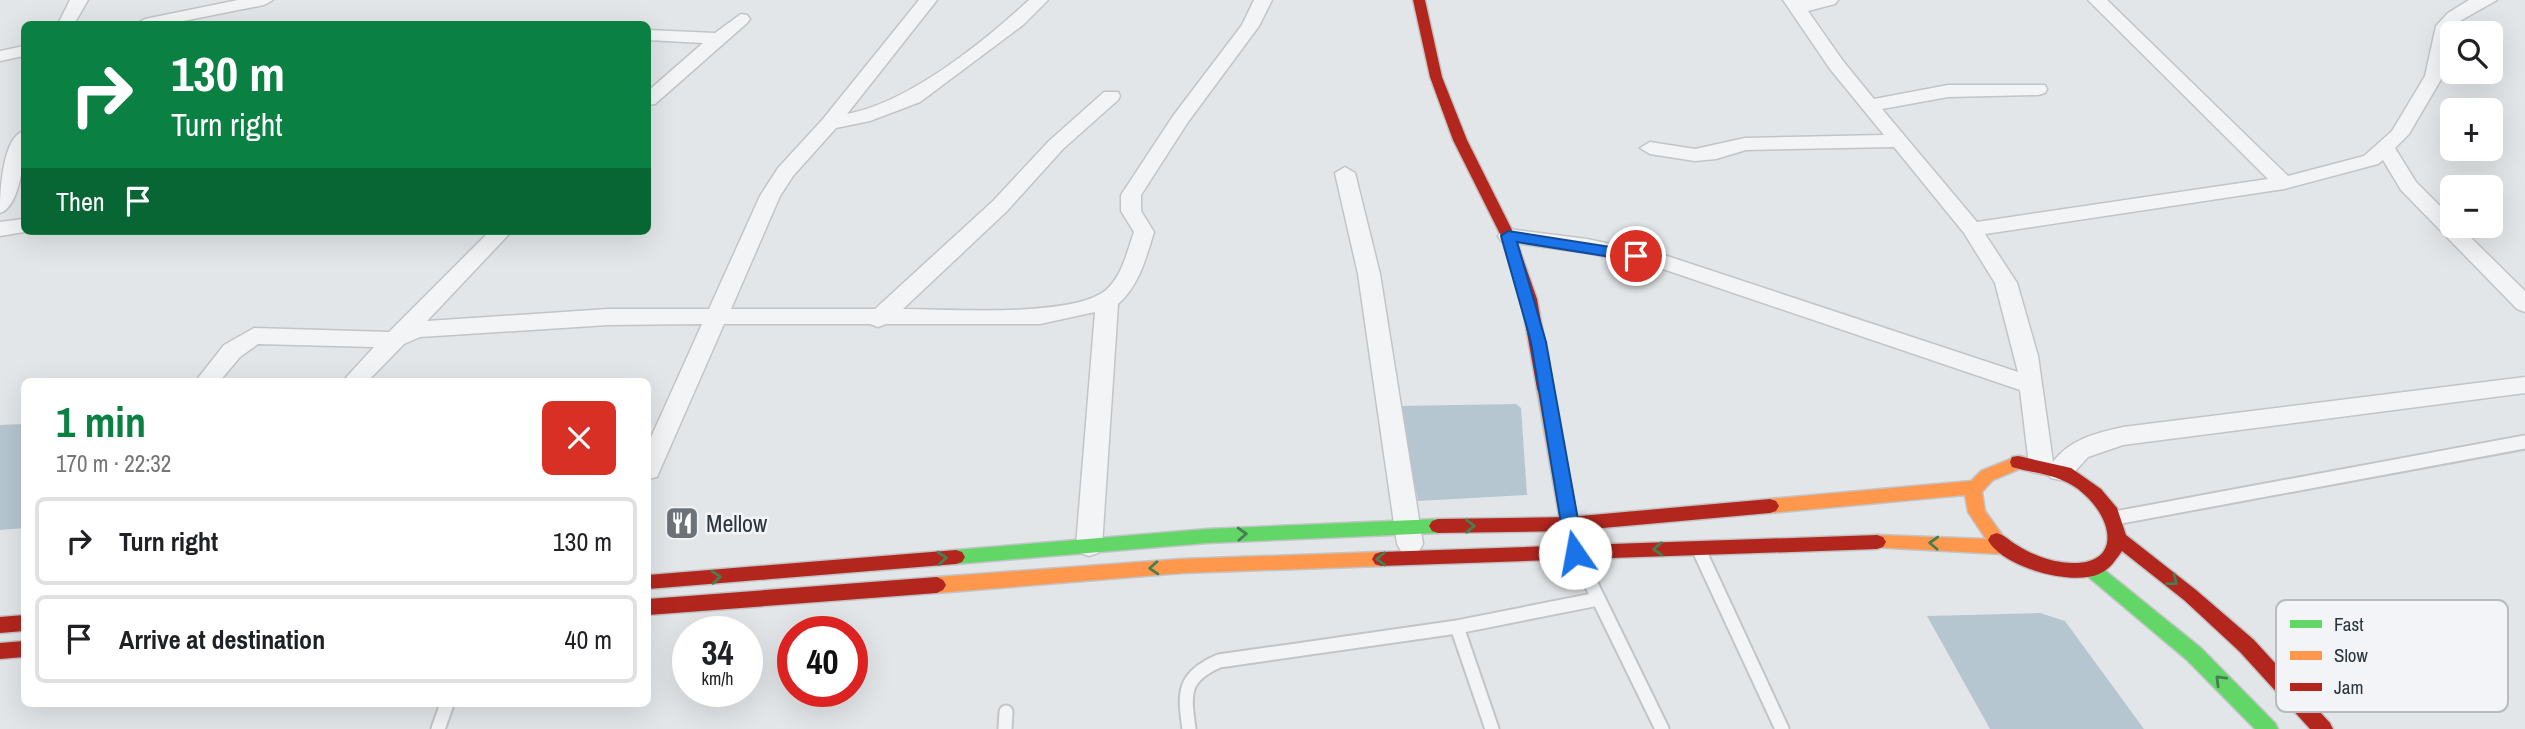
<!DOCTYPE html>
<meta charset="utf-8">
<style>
:root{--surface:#fff;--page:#f2f2f2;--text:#202124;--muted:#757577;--line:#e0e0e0;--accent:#0b8043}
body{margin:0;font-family:"Archivo Narrow",sans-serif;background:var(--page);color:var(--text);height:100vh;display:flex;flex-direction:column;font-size:26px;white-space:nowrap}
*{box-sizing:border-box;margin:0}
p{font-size:23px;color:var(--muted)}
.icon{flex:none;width:38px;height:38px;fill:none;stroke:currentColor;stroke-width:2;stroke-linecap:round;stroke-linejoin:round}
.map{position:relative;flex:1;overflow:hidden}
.panel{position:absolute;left:21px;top:378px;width:630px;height:329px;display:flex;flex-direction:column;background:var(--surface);border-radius:10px;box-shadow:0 7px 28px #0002}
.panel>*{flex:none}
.hud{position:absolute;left:21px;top:21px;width:630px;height:214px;border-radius:10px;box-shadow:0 7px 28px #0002;background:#0b8043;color:#fff;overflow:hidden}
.buttons{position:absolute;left:2440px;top:21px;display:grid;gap:14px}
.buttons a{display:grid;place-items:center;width:63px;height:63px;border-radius:10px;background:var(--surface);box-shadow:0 7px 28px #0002;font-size:35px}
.speed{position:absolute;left:672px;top:616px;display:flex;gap:14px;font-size:35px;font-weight:700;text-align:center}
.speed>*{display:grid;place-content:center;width:91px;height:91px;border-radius:50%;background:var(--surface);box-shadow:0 7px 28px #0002;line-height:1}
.speed small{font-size:18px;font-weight:400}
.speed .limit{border:10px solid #d22;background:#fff;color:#111}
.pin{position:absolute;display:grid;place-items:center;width:60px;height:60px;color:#fff;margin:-30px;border:4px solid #fff;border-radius:50%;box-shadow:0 2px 7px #0007}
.me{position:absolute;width:77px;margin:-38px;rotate:348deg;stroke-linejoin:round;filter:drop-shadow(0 0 5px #0008)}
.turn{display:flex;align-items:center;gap:24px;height:147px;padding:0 35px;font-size:32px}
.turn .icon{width:91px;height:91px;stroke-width:2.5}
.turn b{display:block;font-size:49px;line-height:60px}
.then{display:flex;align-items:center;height:66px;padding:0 35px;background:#0003;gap:14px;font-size:26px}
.round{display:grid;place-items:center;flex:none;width:74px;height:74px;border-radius:10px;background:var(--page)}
.headline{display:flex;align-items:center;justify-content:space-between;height:119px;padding:0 35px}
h1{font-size:42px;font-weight:800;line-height:52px;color:var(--accent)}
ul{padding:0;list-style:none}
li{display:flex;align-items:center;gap:21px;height:88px;margin:0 14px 10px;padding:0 21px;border:4px solid var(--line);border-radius:10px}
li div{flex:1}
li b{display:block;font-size:26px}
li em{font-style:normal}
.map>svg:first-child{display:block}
</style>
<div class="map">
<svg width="2525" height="729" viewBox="0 0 2525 729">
<rect width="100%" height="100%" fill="#e3e6e8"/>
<!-- water -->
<path fill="#b5c6d0" d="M 1516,404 L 1521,408 L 1527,495 L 1418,501 L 1399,406 Z
M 24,424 L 24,528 L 0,530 L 0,425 Z
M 2040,613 L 2065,621 L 2144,729 L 1990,729 L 1927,616 Z"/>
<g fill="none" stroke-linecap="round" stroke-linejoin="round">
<!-- lane casing -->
<g stroke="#c2c4c6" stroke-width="17">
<path id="lane" d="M 2115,518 L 2525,442
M 1698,548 L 1782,729
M 1576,553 L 1662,729
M 1457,627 L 1492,729
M 438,729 L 447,704
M 1005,729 L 1006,712
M 1189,729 C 1184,693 1182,677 1219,661 L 1457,627 L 1598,599"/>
</g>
<!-- street casing -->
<g stroke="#c2c4c6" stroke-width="3">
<path id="street" d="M 70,0 L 88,0 L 74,24 L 58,24 Z
M 238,0 L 273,0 L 264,5 L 168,24 L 136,24 L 145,19 Z
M 919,0 L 937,0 L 847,114 C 908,103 984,42 1029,0 L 1048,0 L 1023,25 L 920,102 L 870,121 L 836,128 L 793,176 L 780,196 L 731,309 L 875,309 L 993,201 L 1049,141 L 1104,92 L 1118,92 L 1120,96 L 1118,100 L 1063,149 L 1007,211 L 903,309 C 948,309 1073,318 1106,290 C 1122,276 1127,252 1134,232 L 1121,211 L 1121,195 L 1173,116 L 1242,25 L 1254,0 L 1272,0 L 1259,26 L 1188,122 L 1141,195 L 1141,211 L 1154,232 C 1146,258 1139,286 1118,304 L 1102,546 L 1098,553 L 1089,556 L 1080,553 L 1076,546 L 1095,312 L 1040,324 L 886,324 L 878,327 L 870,324 L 724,324 L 660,470 L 657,477 L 648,479 L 648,444 L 702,324 L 608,325 L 420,337 L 404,344 L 367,382 L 342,382 L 374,347 L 258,344 L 240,357 L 219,382 L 195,382 L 224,345 L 254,328 L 389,332 L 490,231 L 512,231 L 427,321 L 608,309 L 709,309 L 760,196 L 778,168 L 823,119 Z
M 1783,0 L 1838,0 L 1835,4 L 1808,11 L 1843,61 L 1874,99 L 1948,85 L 2045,85 L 2047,89 L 2045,93 L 2038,95 L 1948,97 L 1882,109 L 1977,222 L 2268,179 L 2088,0 L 2107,0 L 2288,176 L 2364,156 L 2392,131 L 2425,76 L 2436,26 L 2448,13 L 2469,0 L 2497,0 L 2460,21 L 2451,31 L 2443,76 L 2409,134 L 2395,148 L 2416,182 L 2452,218 L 2452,226 L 2459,226 L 2525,291 L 2525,312 L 2517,309 L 2401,190 L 2383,160 L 2378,164 L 2284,189 L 1985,234 L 2017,283 L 2038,356 L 2053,462 C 2070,439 2096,433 2123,427 L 2525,377 L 2525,393 L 2123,445 L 2088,457 L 2069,478 L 2060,480 L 2051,478 L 2048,472 L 2041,474 L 2032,472 L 2029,465 L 2020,390 L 1657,267 L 1587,253 L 1501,241 L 1498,236 L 1501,231 L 1508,229 L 1587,239 L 1667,256 L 2018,372 L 1995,283 L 1964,233 L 1894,147 L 1746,150 L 1716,159 L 1695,161 L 1650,154 L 1640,148 L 1650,142 L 1695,149 L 1745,138 L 1884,135 L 1830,69 Z
M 741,14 L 747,15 L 750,19 L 747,23 L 655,104 L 648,105 L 648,91 L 703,43 L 648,40 L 648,30 L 715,33 Z
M 24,46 L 24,56 L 0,61 L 0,51 Z
M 24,131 C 26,150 21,207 0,213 C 0,193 2,137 24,131 Z
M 1345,167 L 1355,173 L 1380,274 L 1423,544 L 1419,551 L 1410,554 L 1401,551 L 1397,544 L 1358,274 L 1335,173 Z
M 24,219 L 24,231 L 30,231 L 0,236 L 0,222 Z"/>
</g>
<!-- fast casing -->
<g stroke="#c2c4c6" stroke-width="3">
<path id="fast" d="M 1438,519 L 1444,521 L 1447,526 L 1444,531 L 1438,533 L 1207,543 L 956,564 L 950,562 L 947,557 L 950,552 L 956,550 L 1207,529 Z
M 2091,562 L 2097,564 L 2201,648 L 2275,723 L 2278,729 L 2255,729 L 2187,660 L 2085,574 L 2082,569 L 2085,564 Z"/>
</g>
<!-- slow casing -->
<g stroke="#c2c4c6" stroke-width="3">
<path id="slow" d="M 1545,383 L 1553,389 L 1582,544 L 1579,549 L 1573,551 L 1567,549 L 1564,544 L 1537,389 Z
M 2018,456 L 2024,457 L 2026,462 L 2024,467 L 1993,480 L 1982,492 L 1985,511 L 2011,547 L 2008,552 L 2002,554 L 1871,547 L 1868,542 L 1871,537 L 1877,535 L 1986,539 L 1968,512 L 1965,495 L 1770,513 L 1764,511 L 1761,506 L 1764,501 L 1770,499 L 1971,481 L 1981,471 Z
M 1381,552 L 1387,554 L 1390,559 L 1387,564 L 1381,566 L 1182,573 L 937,593 L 931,590 L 928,585 L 931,580 L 937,577 L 1182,559 Z"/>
</g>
<!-- jam casing -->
<g stroke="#c2c4c6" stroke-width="3">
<path id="jam" d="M 1413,0 L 1425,0 L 1442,77 L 1467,140 L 1515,236 L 1537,299 L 1553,389 L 1551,393 L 1539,393 L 1537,389 L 1521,299 L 1501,236 L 1453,140 L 1430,77 Z
M 2018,456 L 2071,468 L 2101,489 L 2117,508 L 2126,535 L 2196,590 L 2254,640 L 2330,723 L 2333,729 L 2310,729 L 2240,652 L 2184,600 L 2122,551 C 2115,561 2110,569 2099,574 C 2071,586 2002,567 1988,540 L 1991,535 L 1997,533 C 2004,535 2009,540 2015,544 C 2029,553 2045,560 2061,562 C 2123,571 2117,519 2078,489 C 2057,474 2036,474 2012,467 L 2010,462 L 2012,457 Z
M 1770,499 L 1776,501 L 1779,506 L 1776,511 L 1770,513 L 1569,531 L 1438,533 L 1432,531 L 1429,526 L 1432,521 L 1438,519 L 1569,517 Z
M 1877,535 L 1883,537 L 1886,542 L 1883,547 L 1877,549 L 1381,566 L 1375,564 L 1372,559 L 1375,554 L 1381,552 Z
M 956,550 L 962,552 L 965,557 L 962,562 L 956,564 L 648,589 L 648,575 Z
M 937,577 L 943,580 L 946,585 L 943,590 L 937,593 L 648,615 L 648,599 Z
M 24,615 L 24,631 L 0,633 L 0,617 Z
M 24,641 L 24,657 L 0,659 L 0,643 Z"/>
</g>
<!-- lane -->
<use href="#lane" stroke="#f3f4f5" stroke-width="13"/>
<!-- street -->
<use href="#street" fill="#f3f4f5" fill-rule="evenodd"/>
<!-- fast -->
<use href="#fast" fill="#63d668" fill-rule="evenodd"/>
<!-- slow -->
<use href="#slow" fill="#ff974d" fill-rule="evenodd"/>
<!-- jam -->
<use href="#jam" fill="#b3261e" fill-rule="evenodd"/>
</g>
<!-- one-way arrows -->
<defs><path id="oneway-chevron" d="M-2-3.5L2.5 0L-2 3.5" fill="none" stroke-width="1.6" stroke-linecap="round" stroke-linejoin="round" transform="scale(1.75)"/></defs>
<g stroke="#457e51">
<use href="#oneway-chevron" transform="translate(1470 526) rotate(-1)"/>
<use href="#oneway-chevron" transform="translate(1242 534) rotate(-3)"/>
<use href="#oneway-chevron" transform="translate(1934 543) rotate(-177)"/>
<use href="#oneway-chevron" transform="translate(1658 549) rotate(177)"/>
<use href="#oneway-chevron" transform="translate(942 558) rotate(-5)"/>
<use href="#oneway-chevron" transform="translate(1381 559) rotate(178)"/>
<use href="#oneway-chevron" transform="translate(1154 568) rotate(176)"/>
<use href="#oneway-chevron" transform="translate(716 577) rotate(-5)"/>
<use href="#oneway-chevron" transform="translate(2173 581) rotate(38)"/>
<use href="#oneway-chevron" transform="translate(2220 680) rotate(-135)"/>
</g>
<!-- route -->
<path fill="#1a73e8" stroke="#114b97" stroke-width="2" d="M 1508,231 L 1636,251 L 1643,256 L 1636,261 L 1517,242 L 1546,342 L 1584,553 L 1575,560 L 1566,553 L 1531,342 L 1501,236 Z"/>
<!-- icons -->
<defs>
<g id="restaurant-square" transform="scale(1.75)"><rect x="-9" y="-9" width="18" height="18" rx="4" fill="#6c747a" stroke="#f2f4f7"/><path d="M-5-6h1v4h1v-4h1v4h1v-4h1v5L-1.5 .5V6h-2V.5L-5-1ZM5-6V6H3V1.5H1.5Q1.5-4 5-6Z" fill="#fff"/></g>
</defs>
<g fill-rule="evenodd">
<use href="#restaurant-square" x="682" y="523"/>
</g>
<g text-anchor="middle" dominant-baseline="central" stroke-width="5" stroke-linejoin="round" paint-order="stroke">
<!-- poi labels -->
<g font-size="24" fill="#2c363f" stroke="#f2f4f7" text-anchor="start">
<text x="706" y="523">Mellow</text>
</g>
</g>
<!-- legend -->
<rect x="2276" y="600" width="232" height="112" rx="10" fill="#f2f4f7" stroke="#b7bbc0" stroke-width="2"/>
<rect x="2290" y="620" width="32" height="8" fill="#63d668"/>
<rect x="2290" y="651" width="32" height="9" fill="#ff974d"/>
<rect x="2290" y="683" width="32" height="8" fill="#b3261e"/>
<g font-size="19" fill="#2c363f">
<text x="2334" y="631">Fast</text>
<text x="2334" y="662">Slow</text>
<text x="2334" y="694">Jam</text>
</g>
</svg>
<div class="buttons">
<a><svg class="icon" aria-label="search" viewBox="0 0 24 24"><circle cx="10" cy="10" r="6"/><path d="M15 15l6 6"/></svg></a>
<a>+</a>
<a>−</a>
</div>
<div class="speed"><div>34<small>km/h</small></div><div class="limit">40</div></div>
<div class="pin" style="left:1636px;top:256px;background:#d93025"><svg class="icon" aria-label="arrive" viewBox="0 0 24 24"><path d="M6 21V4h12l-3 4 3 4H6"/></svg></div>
<svg class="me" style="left:1575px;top:553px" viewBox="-20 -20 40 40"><circle r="19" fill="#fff"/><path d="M0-13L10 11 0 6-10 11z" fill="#1a73e8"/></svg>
<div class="hud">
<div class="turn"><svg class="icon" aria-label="right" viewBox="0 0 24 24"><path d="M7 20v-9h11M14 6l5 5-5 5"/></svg><div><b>130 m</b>Turn right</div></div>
<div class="then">Then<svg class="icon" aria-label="arrive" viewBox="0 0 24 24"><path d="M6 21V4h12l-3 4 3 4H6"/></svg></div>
</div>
<section class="panel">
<div class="headline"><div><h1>1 min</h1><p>170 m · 22:32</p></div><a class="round" style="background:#d93025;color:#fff"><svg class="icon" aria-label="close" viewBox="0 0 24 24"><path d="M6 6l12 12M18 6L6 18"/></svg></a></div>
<ul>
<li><svg class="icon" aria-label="right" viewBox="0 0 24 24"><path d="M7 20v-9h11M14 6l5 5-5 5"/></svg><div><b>Turn right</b></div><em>130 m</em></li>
<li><svg class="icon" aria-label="arrive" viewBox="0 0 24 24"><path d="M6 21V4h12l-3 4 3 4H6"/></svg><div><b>Arrive at destination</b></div><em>40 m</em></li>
</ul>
</section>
</div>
